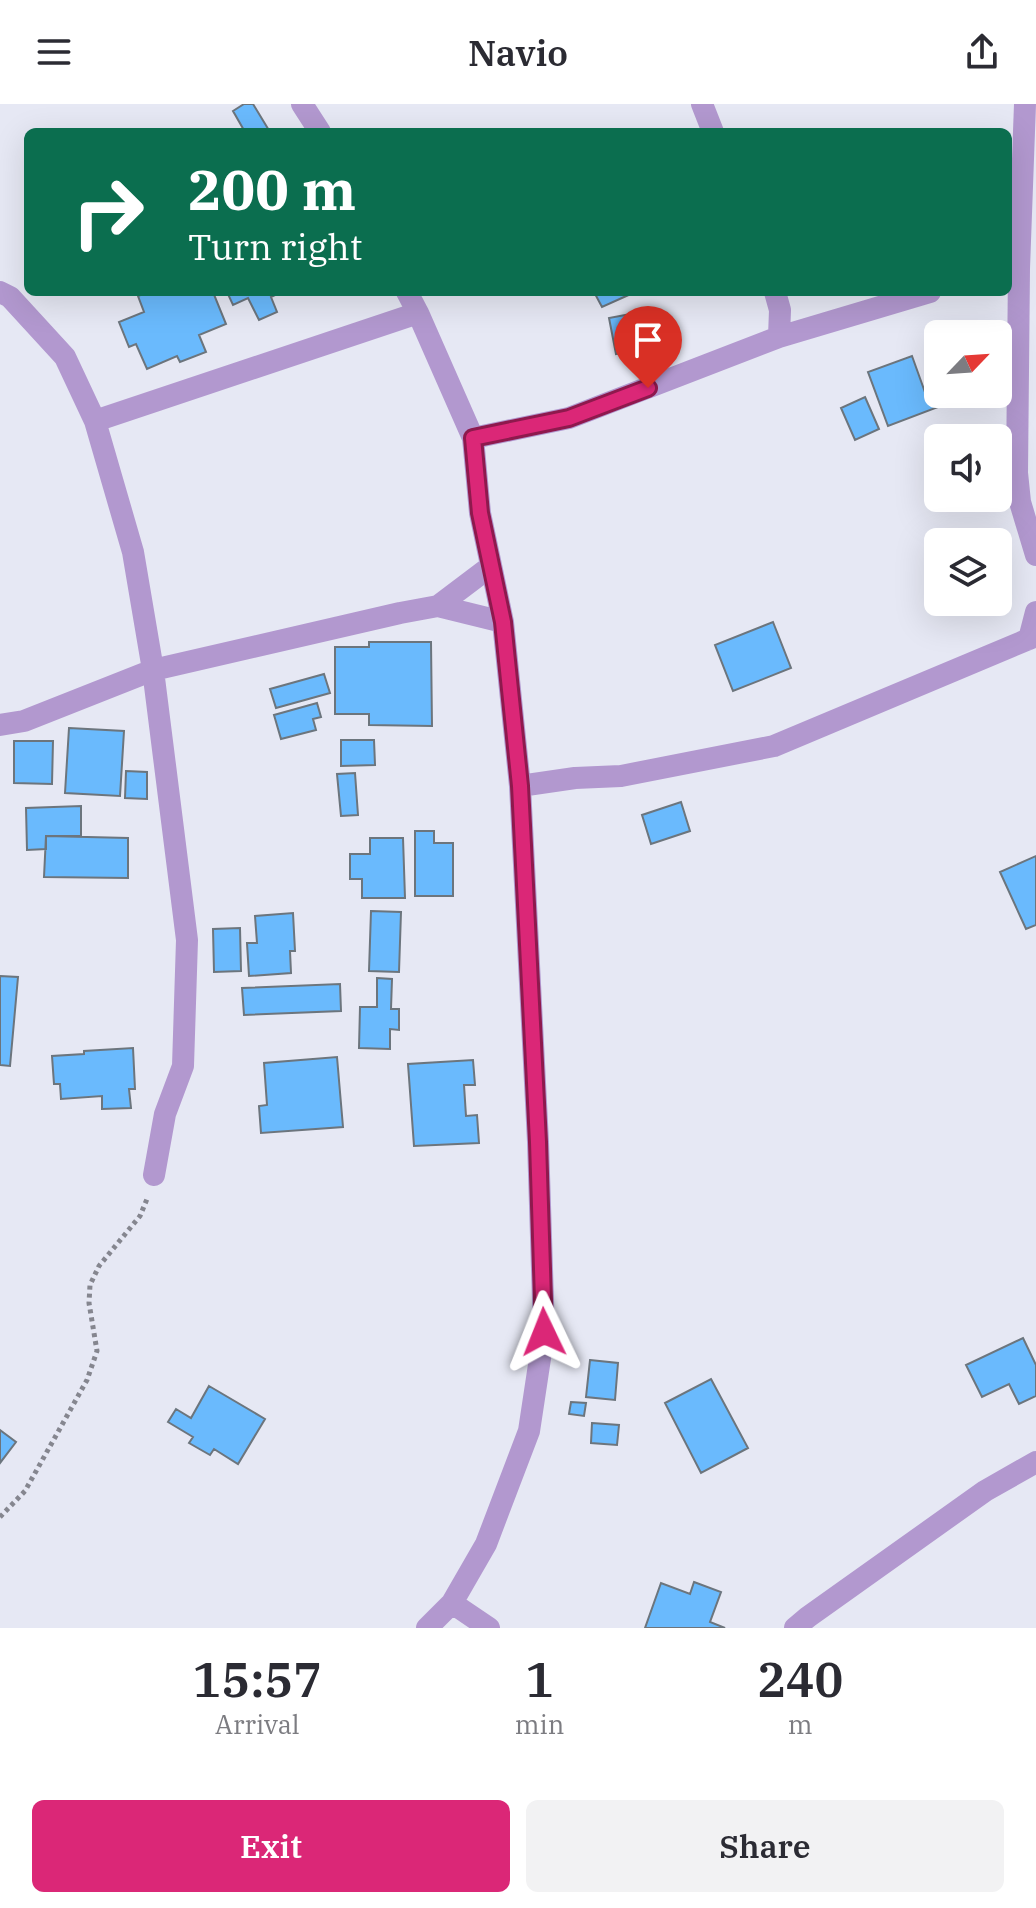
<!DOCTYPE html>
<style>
:root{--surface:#fff;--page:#f2f2f3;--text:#2b2b33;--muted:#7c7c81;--accent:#db2777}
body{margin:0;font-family:"IBM Plex Serif",serif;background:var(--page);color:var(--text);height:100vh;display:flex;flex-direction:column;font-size:30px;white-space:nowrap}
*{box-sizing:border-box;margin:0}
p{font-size:26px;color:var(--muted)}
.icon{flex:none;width:44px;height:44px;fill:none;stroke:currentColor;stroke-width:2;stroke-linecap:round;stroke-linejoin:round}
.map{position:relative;height:1524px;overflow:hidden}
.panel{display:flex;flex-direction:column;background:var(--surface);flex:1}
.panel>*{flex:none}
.top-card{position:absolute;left:24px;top:24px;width:988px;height:168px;border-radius:12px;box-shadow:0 8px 32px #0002;background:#0b6e4f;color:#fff;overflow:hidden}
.needle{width:52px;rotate:65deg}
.controls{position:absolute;left:924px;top:216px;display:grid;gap:16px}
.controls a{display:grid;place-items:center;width:88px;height:88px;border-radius:12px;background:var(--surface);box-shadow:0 8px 32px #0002;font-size:40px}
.pin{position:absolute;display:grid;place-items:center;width:68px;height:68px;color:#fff;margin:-82px -34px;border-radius:50% 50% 50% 0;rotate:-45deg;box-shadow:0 0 8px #0007}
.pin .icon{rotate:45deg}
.me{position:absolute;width:88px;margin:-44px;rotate:358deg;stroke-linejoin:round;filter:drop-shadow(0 0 6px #0008)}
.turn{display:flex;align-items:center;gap:28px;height:168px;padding:0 32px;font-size:36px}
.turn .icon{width:104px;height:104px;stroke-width:2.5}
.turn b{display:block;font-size:56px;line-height:68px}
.eta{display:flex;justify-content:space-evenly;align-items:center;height:136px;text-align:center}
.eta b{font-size:48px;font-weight:600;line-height:56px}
.action{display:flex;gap:16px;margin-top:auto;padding:16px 32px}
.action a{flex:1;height:92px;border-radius:12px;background:var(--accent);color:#fff;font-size:32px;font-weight:600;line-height:92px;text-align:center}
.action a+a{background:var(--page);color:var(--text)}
header{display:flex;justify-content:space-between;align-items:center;height:104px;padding:0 32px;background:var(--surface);font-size:36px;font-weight:600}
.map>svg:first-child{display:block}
</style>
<header><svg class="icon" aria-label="menu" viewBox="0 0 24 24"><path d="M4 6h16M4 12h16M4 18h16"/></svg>Navio<svg class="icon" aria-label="share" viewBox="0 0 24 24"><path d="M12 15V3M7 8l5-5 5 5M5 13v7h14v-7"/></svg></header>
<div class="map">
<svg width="1036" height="1524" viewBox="0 0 1036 1524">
<rect width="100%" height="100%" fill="#e6e8f4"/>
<!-- building -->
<path fill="#6abafd" stroke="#6c757d" stroke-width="2" d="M 244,0 L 253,0 L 270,28 L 245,28 L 233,7 Z
M 148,188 L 189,188 L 189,190 L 213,188 L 226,220 L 199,231 L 206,248 L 180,258 L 177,252 L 147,265 L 136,240 L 129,243 L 119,218 L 144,208 L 138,192 Z
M 227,188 L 281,188 L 271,193 L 277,208 L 259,216 L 248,194 L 233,201 Z
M 594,188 L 633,188 L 633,189 L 602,203 Z
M 652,206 L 659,242 L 616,250 L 609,214 Z
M 912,252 L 926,291 L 938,287 L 938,290 L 942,290 L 946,300 L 888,322 L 868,268 Z
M 865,293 L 879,325 L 855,336 L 841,304 Z
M 773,518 L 791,564 L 733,587 L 715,541 Z
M 369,538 L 431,538 L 432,622 L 369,621 L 369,610 L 335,610 L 335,543 L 369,543 Z
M 324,570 L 330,589 L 276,604 L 270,585 Z
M 317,599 L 321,613 L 313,615 L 316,626 L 281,635 L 274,611 Z
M 69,624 L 124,627 L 120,692 L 65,689 Z
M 341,636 L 374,636 L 375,661 L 341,662 Z
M 14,637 L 53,637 L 52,680 L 14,679 Z
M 126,667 L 147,668 L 147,695 L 125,694 Z
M 355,669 L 358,711 L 341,712 L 337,670 Z
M 681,698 L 690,727 L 651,740 L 642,711 Z
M 81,702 L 81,732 L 46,732 L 46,745 L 27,746 L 26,704 Z
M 415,727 L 434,727 L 434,739 L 453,739 L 453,792 L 415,792 Z
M 46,732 L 128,734 L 128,774 L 44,773 Z
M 370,734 L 403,734 L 405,794 L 362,794 L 362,775 L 350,775 L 350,750 L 370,750 Z
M 1036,752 L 1036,821 L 1026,825 L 1000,768 Z
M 371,807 L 401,808 L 399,868 L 369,867 Z
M 293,809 L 295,847 L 290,847 L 291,869 L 249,872 L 247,839 L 257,839 L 255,812 Z
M 240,824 L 241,867 L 214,868 L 213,825 Z
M 0,872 L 18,873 L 10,962 L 0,961 Z
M 377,874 L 392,875 L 391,905 L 399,905 L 399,926 L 390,925 L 390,945 L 359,944 L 360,903 L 377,903 Z
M 340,880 L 341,907 L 244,911 L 242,884 Z
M 133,944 L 135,985 L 129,985 L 131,1004 L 102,1005 L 102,992 L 61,995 L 60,980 L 54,980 L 52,952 L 84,950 L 84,947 Z
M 337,953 L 343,1023 L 261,1029 L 259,1002 L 267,1001 L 264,959 Z
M 473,956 L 475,981 L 464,981 L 466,1012 L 477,1011 L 479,1039 L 414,1042 L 408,960 Z
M 1023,1234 L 1036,1261 L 1036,1292 L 1019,1300 L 1009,1280 L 982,1293 L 966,1261 Z
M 590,1256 L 618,1259 L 615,1296 L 586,1293 Z
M 711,1275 L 748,1344 L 701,1369 L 665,1299 Z
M 209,1282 L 265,1315 L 238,1360 L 214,1345 L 210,1351 L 189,1339 L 193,1333 L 168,1318 L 176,1305 L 191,1314 Z
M 571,1298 L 586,1299 L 584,1312 L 569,1310 Z
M 592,1319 L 619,1321 L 617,1341 L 591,1339 Z
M 0,1326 L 16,1338 L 0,1359 Z
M 694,1478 L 721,1488 L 710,1518 L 725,1524 L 645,1524 L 661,1479 L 690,1490 Z"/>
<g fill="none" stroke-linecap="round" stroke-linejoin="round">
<!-- path -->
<path stroke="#85868f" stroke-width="5" stroke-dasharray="4 4" stroke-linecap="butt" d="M 0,1413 L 25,1387 L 87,1276 L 97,1247 L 89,1199 L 90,1181 L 99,1162 L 140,1112 L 147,1095"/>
<!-- minor -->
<path stroke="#b298cf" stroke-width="22" d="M 302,0 L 320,28
M 702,0 L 713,28
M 1025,0 L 1019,164 L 1017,369 L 1020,398 L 1036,451
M 0,188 L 10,193 L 65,253 L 95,317 L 133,448 L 153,566 L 187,836 L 183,962 L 165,1010 L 154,1071
M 407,188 L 418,209 L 473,334 L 480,409 L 503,518 L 520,682 L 538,1038 L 544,1228 L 529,1327 L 486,1440 L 452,1499 L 427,1524
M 775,188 L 780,206 L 779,233
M 95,317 L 418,209
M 473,334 L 569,314 L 779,233 L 930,188
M 438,502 L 491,462
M 1029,535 L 1036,508
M 0,621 L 24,617 L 153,566 L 400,509 L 438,502 L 503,518
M 520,682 L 575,674 L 621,672 L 774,642 L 1036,532
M 452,1499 L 489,1524
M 795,1524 L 808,1513 L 985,1387 L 1036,1358"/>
</g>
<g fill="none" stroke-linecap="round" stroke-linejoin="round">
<!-- route casing -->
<g stroke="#8e194d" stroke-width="20">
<path id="route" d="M 544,1228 L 538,1038 L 520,682 L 503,518 L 480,409 L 473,334 L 569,314 L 648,284"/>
</g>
<!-- route -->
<use href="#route" stroke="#db2777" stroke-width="14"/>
</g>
</svg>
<div class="controls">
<a><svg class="needle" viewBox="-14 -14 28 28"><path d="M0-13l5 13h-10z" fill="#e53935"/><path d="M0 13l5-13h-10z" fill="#7c7c81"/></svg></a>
<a><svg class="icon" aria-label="sound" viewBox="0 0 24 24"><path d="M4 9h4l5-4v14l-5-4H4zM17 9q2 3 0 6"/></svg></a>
<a><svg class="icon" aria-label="layers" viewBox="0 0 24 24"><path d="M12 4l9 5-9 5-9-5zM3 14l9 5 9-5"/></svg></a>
</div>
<div class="pin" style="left:648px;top:284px;background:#d93025"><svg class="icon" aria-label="arrive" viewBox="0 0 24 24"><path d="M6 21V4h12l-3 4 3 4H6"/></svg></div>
<svg class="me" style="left:544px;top:1228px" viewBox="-20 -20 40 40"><path d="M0-17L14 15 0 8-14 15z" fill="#db2777" stroke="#fff" stroke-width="4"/></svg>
<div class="top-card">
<div class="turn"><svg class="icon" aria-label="right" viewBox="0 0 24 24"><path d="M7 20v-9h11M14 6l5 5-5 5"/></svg><div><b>200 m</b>Turn right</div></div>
</div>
</div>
<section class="panel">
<div class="eta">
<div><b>15:57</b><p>Arrival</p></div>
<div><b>1</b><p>min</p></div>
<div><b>240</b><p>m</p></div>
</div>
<div class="action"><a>Exit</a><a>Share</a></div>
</section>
